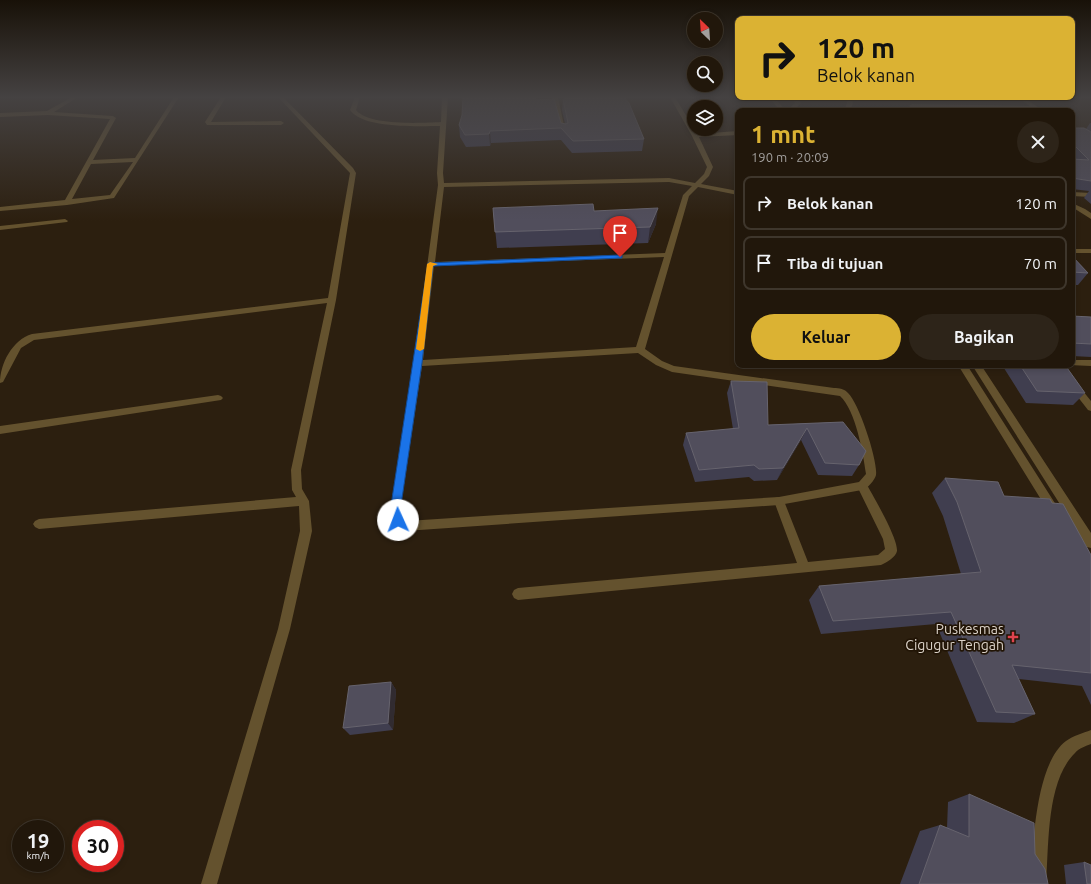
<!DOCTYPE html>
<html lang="id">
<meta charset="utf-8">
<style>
:root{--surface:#21170b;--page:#2d2419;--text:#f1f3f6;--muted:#a29f9d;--line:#3e362c;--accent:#dbb233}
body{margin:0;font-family:Ubuntu,sans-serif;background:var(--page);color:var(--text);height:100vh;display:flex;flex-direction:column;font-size:15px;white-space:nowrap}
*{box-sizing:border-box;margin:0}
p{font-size:13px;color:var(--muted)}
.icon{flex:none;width:22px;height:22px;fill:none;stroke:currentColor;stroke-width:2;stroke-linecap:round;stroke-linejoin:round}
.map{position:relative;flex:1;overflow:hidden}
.drawer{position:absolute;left:735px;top:108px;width:340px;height:260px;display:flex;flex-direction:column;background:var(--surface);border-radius:8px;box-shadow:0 2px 6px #0003,0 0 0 1px var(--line)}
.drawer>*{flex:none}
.banner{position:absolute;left:735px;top:16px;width:340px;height:84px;border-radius:8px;box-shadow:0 2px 6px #0003,0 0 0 1px var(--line);background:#dbb233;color:#111;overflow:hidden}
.needle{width:26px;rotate:335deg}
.controls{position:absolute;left:687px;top:12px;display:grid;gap:8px}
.controls a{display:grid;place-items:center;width:36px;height:36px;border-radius:50%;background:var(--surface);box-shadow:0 2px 6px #0003,0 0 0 1px var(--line);font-size:20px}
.speed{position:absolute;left:12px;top:820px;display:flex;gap:8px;font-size:20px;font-weight:700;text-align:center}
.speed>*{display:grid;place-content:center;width:52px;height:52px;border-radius:50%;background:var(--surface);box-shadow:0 2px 6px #0003,0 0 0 1px var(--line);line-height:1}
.speed small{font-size:10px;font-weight:400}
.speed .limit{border:6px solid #d22;background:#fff;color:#111}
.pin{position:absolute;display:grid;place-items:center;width:34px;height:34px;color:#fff;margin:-41px -17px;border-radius:50% 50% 50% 0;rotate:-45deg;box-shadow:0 0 4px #0007}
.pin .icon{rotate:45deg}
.me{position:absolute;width:44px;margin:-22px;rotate:358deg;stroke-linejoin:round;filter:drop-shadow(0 0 3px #0008)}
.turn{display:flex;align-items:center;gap:14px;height:84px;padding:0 16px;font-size:18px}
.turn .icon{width:52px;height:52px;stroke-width:2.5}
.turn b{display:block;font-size:28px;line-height:34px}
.round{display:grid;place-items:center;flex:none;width:42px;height:42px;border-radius:21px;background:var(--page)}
.headline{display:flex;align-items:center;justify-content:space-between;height:68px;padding:0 16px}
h1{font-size:24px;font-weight:600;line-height:30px;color:var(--accent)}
.button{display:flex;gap:8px;margin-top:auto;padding:8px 16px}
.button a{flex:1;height:46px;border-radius:24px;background:var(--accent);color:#111;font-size:16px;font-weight:600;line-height:46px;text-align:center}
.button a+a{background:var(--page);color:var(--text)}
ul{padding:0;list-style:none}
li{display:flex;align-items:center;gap:12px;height:54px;margin:0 8px 6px;padding:0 8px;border:2px solid var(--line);border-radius:8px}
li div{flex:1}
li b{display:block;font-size:15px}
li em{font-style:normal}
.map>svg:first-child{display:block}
</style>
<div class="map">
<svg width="1091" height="884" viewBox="0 0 1091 884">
<rect width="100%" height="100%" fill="#2c1f0f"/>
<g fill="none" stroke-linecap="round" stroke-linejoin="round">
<!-- service -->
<path fill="#64522e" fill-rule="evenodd" d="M 65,219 L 68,221 L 67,222 L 0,230 L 0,226 Z
M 218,395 L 221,396 L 223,398 L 221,400 L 0,434 L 0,426 Z
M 862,482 L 866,483 C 873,496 898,538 897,551 C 896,557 886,563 881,565 L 518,600 L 514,598 L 512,594 L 514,590 L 518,588 L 797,563 L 774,501 L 775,498 L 779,497 L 783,498 L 784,501 L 808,562 L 878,555 L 885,549 L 883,539 L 857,486 L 858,483 Z"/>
<!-- minor -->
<path fill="#64522e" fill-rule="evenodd" d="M 72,97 L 78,97 L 54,112 L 113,116 L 116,118 L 93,160 L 135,158 L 174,97 L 179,97 L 114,198 L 67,205 L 0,211 L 0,207 L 65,200 L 110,119 L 48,115 L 0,117 L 0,113 L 47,111 ZM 133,162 L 110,195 L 72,199 L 91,164 Z
M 221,97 L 226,97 L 211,122 L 281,121 L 284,123 L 281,125 L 207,125 L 205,122 Z
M 278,97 L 283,97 L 353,168 L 356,173 L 336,300 L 301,470 L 302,489 L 309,501 L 312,531 L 290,629 L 217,884 L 201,884 L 278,629 L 300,531 L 299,506 L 39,529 L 35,527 L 33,524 L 35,521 L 39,519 L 296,497 L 292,490 L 291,470 L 327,303 L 34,340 L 21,348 L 3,382 L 0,383 C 0,364 12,340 32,334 L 328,298 L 350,173 Z
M 355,97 L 360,97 L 356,110 C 369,126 421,123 441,122 L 442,97 L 448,97 L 443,173 L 444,183 L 669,178 L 695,183 L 704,174 L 707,167 L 692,136 L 670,97 L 675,97 L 697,134 L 738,131 L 738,135 L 699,137 L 713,167 L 709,176 L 701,184 L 738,191 L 738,195 L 698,187 L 689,196 L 645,349 L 662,361 L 674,366 L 834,388 C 839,388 845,389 848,393 C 859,403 878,461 876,475 C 875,480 867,489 862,490 L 779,505 L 405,531 C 395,527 392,520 390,511 L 414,363 L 438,185 L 437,173 L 440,126 C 419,126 363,129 350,110 ZM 669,182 L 692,186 L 683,195 L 665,253 L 435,262 L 444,187 ZM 664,257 L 636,347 L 423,360 L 434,266 ZM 638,353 L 656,365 L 672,372 L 840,396 C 856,411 863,453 866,474 L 859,482 L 779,497 L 407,521 L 403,517 L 400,511 L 422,366 Z
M 552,97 L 558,97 L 566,135 L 561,134 Z
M 769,97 L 774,97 L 786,111 L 780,111 Z
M 791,97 L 796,97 L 801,103 L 793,111 L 787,111 L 795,103 Z
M 846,97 L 851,97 L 853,103 L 850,111 L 844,111 L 847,103 Z
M 1017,97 L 1023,97 L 1039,108 L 1035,110 L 912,108 L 909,106 L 912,104 L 1030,106 Z
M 1072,192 L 1091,193 L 1091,197 L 1072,196 Z
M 1072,203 L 1085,209 L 1091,213 L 1091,219 L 1072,207 Z
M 1072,249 L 1091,249 L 1091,253 L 1072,253 Z
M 1072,360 L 1091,360 L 1091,366 L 1069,365 L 1072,365 Z
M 958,365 L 967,365 L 1058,508 L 1059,511 L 1058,514 L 1054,516 L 1050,514 Z
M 972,365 L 981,365 L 1091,533 L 1091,548 L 1087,547 Z
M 1053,365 L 1062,365 L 1091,401 L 1091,411 L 1088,410 Z"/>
<!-- tertiary -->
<path fill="#64522e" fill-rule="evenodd" d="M 1091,730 L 1091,744 C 1086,746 1079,748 1075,753 C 1046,781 1049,846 1046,884 L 1030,884 C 1033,848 1035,764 1066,741 C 1073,736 1083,733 1091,730 Z"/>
</g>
<!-- wall -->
<path fill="#403e4f" d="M 463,97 L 539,97 L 538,100 L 561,123 L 565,124 L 562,110 L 563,99 L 579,98 L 579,97 L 624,97 L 644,139 L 642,151 L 572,153 L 561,140 L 491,143 L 490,146 L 466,147 L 460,137 L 459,125 L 462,115 Z
M 1090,123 L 1091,123 L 1091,204 L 1084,198 L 1089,191 L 1072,189 L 1072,159 L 1073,159 L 1072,158 L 1072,128 L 1086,129 Z
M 493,208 L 594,211 L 656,224 L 648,243 L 497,248 Z
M 1072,256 L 1088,273 L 1078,285 L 1072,285 Z
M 1072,316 L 1091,317 L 1091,357 L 1072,356 Z
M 1002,365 L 1065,365 L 1085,393 L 1073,405 L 1026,403 Z
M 731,381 L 768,425 L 843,422 L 859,465 L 852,476 L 818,475 L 801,440 L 777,480 L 754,481 L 749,477 L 695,482 L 683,445 L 686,433 L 733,429 L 727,393 Z
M 945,478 L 1004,496 L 1052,503 L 1091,555 L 1091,705 L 1082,686 L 1019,679 L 1035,714 L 1014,723 L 977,722 L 936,624 L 821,634 L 809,600 L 819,586 L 961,574 L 943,516 L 932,493 Z
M 391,682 L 396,690 L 393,730 L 350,735 L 343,728 Z
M 969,794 L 1035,854 L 1048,884 L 900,884 L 920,831 L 940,825 L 947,828 L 948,802 Z
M 1084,862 L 1091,884 L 1066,884 L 1064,865 Z"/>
<!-- shaded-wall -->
<path fill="#312b30" d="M 536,97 L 539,97 L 536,112 L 535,100 Z
M 490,131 L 491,143 L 490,146 L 489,134 Z
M 658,208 L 656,224 L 648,243 L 650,227 Z
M 807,428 L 801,440 L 777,480 L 783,468 Z
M 391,682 L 396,690 L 393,730 L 388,723 Z"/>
<!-- building -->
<path fill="#514e5c" stroke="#66636d" d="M 463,97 L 536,97 L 535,100 L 554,99 L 561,123 L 566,124 L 568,123 L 563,99 L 580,98 L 580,97 L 624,97 L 629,103 L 644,139 L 573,141 L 561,128 L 490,131 L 489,134 L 465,135 L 459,125 L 462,115 Z
M 1072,128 L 1084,128 L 1091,132 L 1091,181 L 1072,178 L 1072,159 L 1089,160 L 1072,143 Z
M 593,204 L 594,211 L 658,208 L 650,227 L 495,232 L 493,208 Z
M 1072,256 L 1088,273 L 1072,272 Z
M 1072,316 L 1091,317 L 1091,344 L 1072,343 Z
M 1020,365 L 1065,365 L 1085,393 L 1037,391 Z
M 731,381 L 767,382 L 768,425 L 843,422 L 866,451 L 859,465 L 825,463 L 807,428 L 783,468 L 759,469 L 754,465 L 699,470 L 686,433 L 739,428 Z
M 945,478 L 998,482 L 1004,496 L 1050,499 L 1052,503 L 1063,504 L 1091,555 L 1091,673 L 1012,665 L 1035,714 L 996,712 L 951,612 L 833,621 L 819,586 L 981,572 L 957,502 Z
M 391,682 L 388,723 L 343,728 L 349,686 Z
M 969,794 L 1034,823 L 1035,854 L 1045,869 L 1048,884 L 919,884 L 940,825 L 969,837 Z
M 1084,862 L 1091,865 L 1091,884 L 1087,884 Z"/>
<!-- sky -->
<linearGradient id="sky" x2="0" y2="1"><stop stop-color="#181108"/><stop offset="0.44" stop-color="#454242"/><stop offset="1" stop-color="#454242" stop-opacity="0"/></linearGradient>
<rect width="1091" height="221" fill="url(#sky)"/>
<!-- route -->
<path fill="#1a73e8" stroke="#114b97" d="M 620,255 L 622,255 L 622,258 L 433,266 L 422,363 L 400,512 L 403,520 L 401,523 L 394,523 L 390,512 L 428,263 Z"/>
<!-- slow -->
<path fill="#f59e0b" d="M 430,262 L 438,264 L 433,266 L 424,349 L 420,351 L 416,349 L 427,264 Z"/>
<!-- markers -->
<path fill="#e0444e" stroke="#221506" stroke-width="1.5" d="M1011 631h4v4h4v4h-4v4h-4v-4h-4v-4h4z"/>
<g text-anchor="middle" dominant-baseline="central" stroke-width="3.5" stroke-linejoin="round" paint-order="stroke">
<!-- near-poi labels -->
<g font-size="14" fill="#dcd3c9" stroke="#221506" text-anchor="end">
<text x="1004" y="629">Puskesmas<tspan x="1004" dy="16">Cigugur Tengah</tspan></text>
</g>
</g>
</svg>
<div class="controls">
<a><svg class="needle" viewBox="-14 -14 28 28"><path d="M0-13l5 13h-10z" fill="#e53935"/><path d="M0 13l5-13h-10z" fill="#a29f9d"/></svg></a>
<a><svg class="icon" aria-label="search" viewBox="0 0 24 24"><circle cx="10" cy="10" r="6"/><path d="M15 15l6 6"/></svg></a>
<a><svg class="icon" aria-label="layers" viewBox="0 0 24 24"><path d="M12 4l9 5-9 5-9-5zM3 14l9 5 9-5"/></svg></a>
</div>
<div class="speed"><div>19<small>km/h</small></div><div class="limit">30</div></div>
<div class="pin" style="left:620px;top:257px;background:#d93025"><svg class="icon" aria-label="arrive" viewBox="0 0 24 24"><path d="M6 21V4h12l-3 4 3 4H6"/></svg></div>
<svg class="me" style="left:398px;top:520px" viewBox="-20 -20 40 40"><circle r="19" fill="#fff"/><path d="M0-13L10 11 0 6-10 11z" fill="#1a73e8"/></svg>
<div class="banner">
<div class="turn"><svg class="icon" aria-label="right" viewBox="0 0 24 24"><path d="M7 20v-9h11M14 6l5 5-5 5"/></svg><div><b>120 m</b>Belok kanan</div></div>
</div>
<section class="drawer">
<div class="headline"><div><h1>1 mnt</h1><p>190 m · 20:09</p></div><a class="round"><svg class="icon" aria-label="close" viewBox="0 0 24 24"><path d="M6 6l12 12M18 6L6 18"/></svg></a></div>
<ul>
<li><svg class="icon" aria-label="right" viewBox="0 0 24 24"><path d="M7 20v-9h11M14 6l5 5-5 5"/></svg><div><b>Belok kanan</b></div><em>120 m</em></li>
<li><svg class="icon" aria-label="arrive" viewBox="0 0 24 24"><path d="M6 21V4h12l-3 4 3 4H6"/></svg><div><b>Tiba di tujuan</b></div><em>70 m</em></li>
</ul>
<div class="button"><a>Keluar</a><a>Bagikan</a></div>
</section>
</div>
